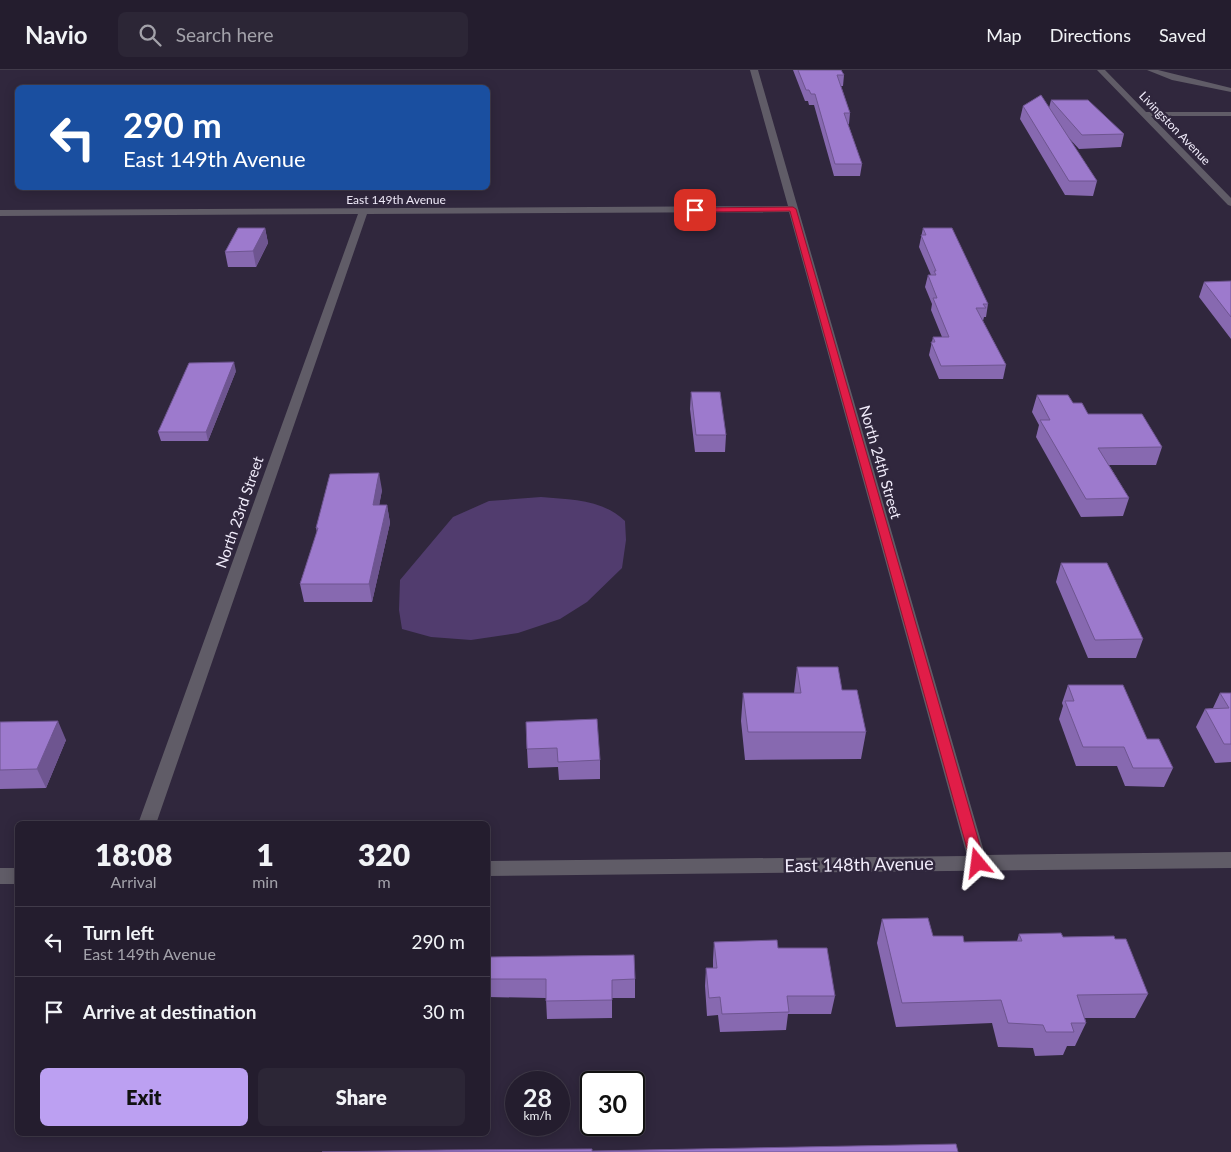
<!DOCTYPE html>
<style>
:root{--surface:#241d2e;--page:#2c2636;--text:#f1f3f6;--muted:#a3a2aa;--line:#413b4a;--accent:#bca0f2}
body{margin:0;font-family:Lato,sans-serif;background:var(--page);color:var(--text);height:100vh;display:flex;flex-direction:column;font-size:19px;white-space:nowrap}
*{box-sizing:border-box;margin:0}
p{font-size:16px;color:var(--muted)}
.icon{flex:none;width:28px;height:28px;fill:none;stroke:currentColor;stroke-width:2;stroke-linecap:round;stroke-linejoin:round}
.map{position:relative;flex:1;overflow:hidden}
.drawer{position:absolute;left:15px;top:751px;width:475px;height:315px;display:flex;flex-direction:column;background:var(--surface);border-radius:8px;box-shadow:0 2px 12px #0003,0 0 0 1px var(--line)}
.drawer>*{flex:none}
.guide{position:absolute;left:15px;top:15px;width:475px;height:105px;border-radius:8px;box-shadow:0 2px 12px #0003,0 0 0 1px var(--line);background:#1a4fa0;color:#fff;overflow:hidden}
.speed{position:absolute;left:505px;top:1001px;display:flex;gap:10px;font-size:25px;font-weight:700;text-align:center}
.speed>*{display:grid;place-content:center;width:65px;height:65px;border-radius:50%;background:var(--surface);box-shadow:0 2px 12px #0003,0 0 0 1px var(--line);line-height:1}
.speed small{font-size:12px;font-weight:400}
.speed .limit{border:2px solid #111;border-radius:8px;background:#fff;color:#111}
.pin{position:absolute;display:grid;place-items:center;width:42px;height:42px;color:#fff;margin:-21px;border-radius:10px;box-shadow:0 2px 8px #0006}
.me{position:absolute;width:55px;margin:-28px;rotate:344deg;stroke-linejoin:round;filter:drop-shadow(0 0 4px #0008)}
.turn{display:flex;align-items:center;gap:18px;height:105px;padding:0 25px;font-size:22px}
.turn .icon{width:65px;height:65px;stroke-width:2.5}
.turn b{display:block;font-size:35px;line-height:42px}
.eta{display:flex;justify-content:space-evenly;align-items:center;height:85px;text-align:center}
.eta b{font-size:30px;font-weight:800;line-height:35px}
.button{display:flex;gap:10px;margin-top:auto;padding:10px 25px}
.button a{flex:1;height:58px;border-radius:8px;background:var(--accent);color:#111;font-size:20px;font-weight:800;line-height:58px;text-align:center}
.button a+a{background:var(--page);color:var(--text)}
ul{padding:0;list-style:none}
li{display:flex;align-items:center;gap:15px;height:70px;padding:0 25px;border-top:1px solid var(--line)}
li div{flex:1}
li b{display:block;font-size:19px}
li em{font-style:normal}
header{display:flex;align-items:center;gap:30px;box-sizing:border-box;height:70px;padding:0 25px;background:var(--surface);border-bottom:1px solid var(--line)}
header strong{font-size:24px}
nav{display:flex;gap:28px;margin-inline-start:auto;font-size:18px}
.search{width:350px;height:45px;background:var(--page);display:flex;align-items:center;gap:12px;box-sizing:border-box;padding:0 18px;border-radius:8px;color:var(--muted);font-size:19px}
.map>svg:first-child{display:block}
</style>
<header>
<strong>Navio</strong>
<div class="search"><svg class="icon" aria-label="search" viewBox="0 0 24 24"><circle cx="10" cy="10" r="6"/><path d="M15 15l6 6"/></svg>Search here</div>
<nav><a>Map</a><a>Directions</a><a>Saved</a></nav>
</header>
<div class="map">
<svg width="1231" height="1082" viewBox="0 0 1231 1082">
<rect width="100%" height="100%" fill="#30273d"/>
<!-- green -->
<path fill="#513c6e" d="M 541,427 C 572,430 602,429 625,451 L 626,470 L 622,498 L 587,532 L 560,549 L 518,563 L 471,570 L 431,567 L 402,559 L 399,540 L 400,510 L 453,447 L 489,431 Z"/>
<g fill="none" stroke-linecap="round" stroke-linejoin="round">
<!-- minor -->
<path fill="#605c67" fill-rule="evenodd" d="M 750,0 L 758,0 L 985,785 L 1231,782 L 1231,798 L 488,806 L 488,791 L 967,786 L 789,142 L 367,144 L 156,754 L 138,754 L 358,144 L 0,146 L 0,140 L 788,136 Z
M 1097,0 L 1105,0 L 1146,42 L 1231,42 L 1231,46 L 1151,46 L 1231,128 L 1231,136 L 1228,135 Z
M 1147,0 L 1158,0 L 1231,18 L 1231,22 L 1172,10 Z
M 0,798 L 18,798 L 18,814 L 0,814 Z"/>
</g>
<!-- wall -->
<path fill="#8769b0" d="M 793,0 L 841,0 L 844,5 L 843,16 L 841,16 L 850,43 L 849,54 L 848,54 L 862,94 L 860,106 L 834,106 L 814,35 L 809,35 L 808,31 L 805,31 Z
M 1051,30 L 1124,64 L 1121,77 L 1079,79 L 1068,67 L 1097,111 L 1093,126 L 1065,125 L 1020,49 L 1023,36 L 1049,38 Z
M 265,158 L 268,173 L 256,197 L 228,197 L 225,182 Z
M 923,158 L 988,234 L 986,247 L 984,247 L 983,251 L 1006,295 L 1003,309 L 939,309 L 929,285 L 933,267 L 942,267 L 931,240 L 932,234 L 925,217 L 928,205 L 931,205 L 919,177 Z
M 1231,211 L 1231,269 L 1199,227 L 1204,212 Z
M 236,301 L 208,371 L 161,371 L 158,362 Z
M 691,322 L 726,365 L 725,382 L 695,382 L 690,339 Z
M 1037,325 L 1073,333 L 1088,344 L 1162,377 L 1156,395 L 1109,395 L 1129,428 L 1123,446 L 1081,447 L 1036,367 L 1039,355 L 1032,342 Z
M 382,420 L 379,435 L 387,435 L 390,453 L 372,532 L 304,532 L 300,514 L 317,462 L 316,458 Z
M 1061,493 L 1143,569 L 1136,588 L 1088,588 L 1056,512 Z
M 797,597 L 842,620 L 866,662 L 861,689 L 745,690 L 741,651 L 743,623 L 794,623 Z
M 1068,615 L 1147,669 L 1173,698 L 1164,717 L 1125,716 L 1117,696 L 1076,696 L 1059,649 L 1063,636 L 1062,633 Z
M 1220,623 L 1231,623 L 1231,692 L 1215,693 L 1196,657 L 1205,639 L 1213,638 Z
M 0,652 L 66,670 L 46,718 L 0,719 Z
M 526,652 L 600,690 L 600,709 L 559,710 L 558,697 L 528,698 L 527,679 Z
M 882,849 L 933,866 L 964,872 L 1017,871 L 1019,864 L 1063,867 L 1115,869 L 1148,924 L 1135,948 L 1085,948 L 1086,953 L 1075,976 L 1067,976 L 1063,985 L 1035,986 L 1033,978 L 998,977 L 992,953 L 896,957 L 877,873 Z
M 714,872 L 778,878 L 835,926 L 831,944 L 788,944 L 786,960 L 720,962 L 718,945 L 707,946 L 705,916 L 706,898 L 713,898 L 713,890 Z
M 488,887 L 635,909 L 635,928 L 612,928 L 612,948 L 547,949 L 546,928 L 488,927 Z"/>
<!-- shaded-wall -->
<path fill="#6e5590" d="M 265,158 L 268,173 L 256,197 L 253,181 Z
M 234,292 L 236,301 L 208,371 L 206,362 Z
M 379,403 L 382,420 L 376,453 L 373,435 Z
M 387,435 L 390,453 L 372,532 L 369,514 Z
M 58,651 L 66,670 L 46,718 L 37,699 Z"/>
<!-- building -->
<path fill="#9d7acd" stroke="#6e5590" d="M 798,0 L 841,0 L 844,5 L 837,5 L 850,43 L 844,43 L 862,94 L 835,94 L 815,24 L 811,24 L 809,20 L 806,20 Z
M 1041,25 L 1097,111 L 1069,111 L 1023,36 Z
M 1051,30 L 1088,30 L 1124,64 L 1082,65 Z
M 238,158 L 265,158 L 253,181 L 225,182 Z
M 923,158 L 952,158 L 988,234 L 983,234 L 986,238 L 976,238 L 1006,295 L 941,296 L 931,272 L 935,272 L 933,267 L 949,267 L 933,228 L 937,228 L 928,205 L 936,205 L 934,201 L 936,201 L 921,165 L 926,165 Z
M 1231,211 L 1231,247 L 1204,212 Z
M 234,292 L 206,362 L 158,362 L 189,293 Z
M 691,322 L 720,322 L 726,365 L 696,365 Z
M 1037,325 L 1068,325 L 1073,333 L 1082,333 L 1088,344 L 1142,344 L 1162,377 L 1098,378 L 1129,428 L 1086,429 L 1040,350 L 1050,350 Z
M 379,403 L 373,435 L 387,435 L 369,514 L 300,514 L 318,458 L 316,458 L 330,404 Z
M 1061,493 L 1107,493 L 1143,569 L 1095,570 Z
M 797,597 L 838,597 L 842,620 L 857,620 L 866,662 L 748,662 L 743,623 L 801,623 Z
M 1068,615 L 1123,615 L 1147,669 L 1159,669 L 1173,698 L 1133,698 L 1124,677 L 1083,677 L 1065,631 L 1074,631 Z
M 1220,623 L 1231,623 L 1231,674 L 1224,674 L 1205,639 L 1229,638 Z
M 597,649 L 600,690 L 558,692 L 557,678 L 527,679 L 526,652 Z
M 58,651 L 37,699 L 0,700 L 0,652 Z
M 928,848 L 933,866 L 963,866 L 964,872 L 1022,871 L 1019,864 L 1061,863 L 1063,867 L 1114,866 L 1115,869 L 1126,869 L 1148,924 L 1077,925 L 1086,953 L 1071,953 L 1074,962 L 1046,962 L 1043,955 L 1008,953 L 1001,930 L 902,933 L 882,849 Z
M 777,870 L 778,878 L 827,878 L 835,926 L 787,926 L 789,942 L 722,944 L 720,927 L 709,928 L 706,898 L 717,898 L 714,872 Z
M 634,885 L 635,909 L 612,910 L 612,930 L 546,931 L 546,909 L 488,909 L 488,887 Z
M 956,1074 L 958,1082 L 322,1082 L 446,1080 L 592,1079 L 592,1081 Z"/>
<!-- route -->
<path fill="#e11d48" stroke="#92132f" d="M 793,137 L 796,139 L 985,793 L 983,797 L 973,797 L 971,793 L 790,141 L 695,142 L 692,140 L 695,138 Z"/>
<g text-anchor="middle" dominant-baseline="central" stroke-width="5" stroke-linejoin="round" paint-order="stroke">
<!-- far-street labels -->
<g font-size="12" fill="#f1ecfb" stroke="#30273d">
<text transform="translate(1175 58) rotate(46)">Livingston Avenue</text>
<text x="396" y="129">East 149th Avenue</text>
</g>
<!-- street labels -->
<g font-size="15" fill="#f1ecfb" stroke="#30273d">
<text transform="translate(881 392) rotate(74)">North 24th Street</text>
<text transform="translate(239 442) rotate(-71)">North 23rd Street</text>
</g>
<!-- near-street labels -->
<g font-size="18" fill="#f1ecfb" stroke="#30273d">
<text transform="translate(859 794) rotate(-1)">East 148th Avenue</text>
</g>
</g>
</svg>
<div class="speed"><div>28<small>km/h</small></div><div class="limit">30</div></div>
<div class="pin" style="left:695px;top:140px;background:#d93025"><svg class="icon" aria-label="arrive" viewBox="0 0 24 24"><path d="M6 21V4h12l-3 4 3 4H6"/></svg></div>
<svg class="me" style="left:978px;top:793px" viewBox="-20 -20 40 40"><path d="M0-17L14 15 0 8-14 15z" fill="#e11d48" stroke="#fff" stroke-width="4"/></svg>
<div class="guide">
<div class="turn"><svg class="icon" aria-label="left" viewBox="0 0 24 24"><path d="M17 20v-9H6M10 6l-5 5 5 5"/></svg><div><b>290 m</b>East 149th Avenue</div></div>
</div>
<section class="drawer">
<div class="eta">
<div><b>18:08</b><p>Arrival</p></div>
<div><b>1</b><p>min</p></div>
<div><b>320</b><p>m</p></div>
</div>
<ul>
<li><svg class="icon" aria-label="left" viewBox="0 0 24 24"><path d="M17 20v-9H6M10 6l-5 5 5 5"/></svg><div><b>Turn left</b><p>East 149th Avenue</p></div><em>290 m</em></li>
<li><svg class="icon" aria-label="arrive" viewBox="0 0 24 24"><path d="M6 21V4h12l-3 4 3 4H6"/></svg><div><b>Arrive at destination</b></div><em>30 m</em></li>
</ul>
<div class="button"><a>Exit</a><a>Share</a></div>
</section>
</div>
